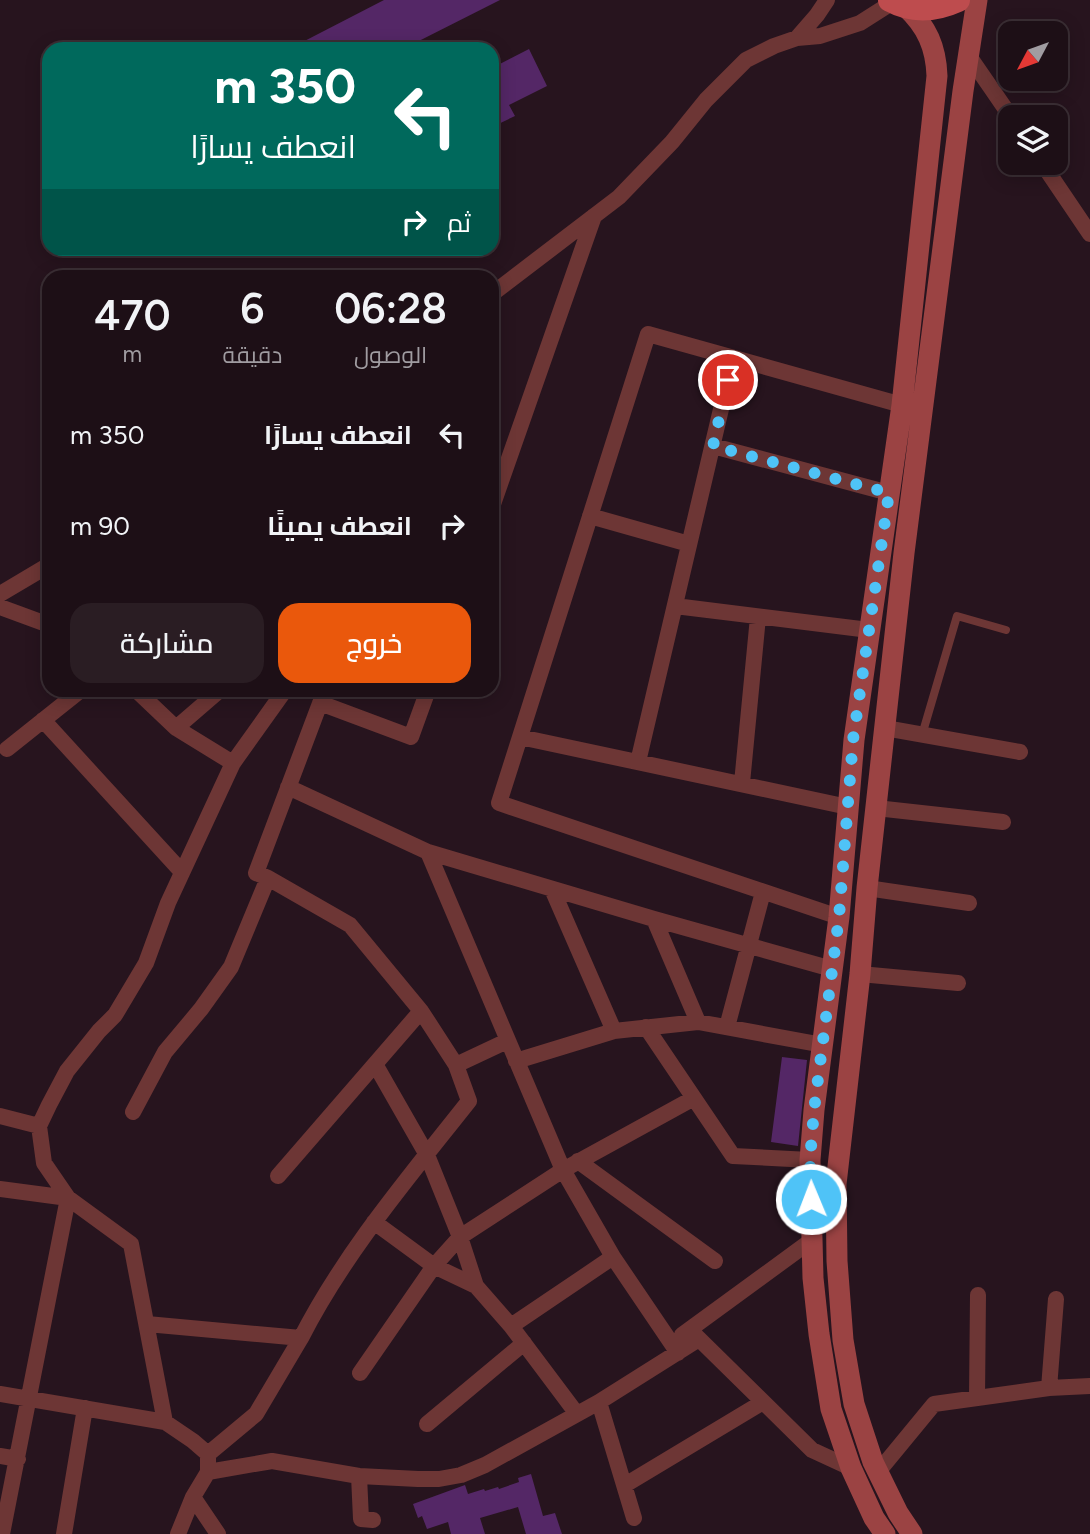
<!DOCTYPE html>
<html lang="ar">
<meta charset="utf-8">
<style>
:root{--surface:#1d0f16;--page:#2a1d23;--text:#f1f3f6;--muted:#a09ca1;--line:#3b2f35;--accent:#ea580c}
body{margin:0;font-family:Figtree,Cairo,sans-serif;background:var(--page);color:var(--text);direction:rtl;height:100vh;display:flex;flex-direction:column;font-size:26px;white-space:nowrap}
*{box-sizing:border-box;margin:0}
p{font-size:23px;color:var(--muted)}
.icon{flex:none;width:38px;height:38px;fill:none;stroke:currentColor;stroke-width:2;stroke-linecap:round;stroke-linejoin:round}
.map{position:relative;flex:1;overflow:hidden;direction:ltr}
.side{position:absolute;left:42px;top:270px;width:457px;height:427px;display:flex;flex-direction:column;background:var(--surface);border-radius:21px;box-shadow:0 4px 18px #0003,0 0 0 2px var(--line);direction:rtl}
.side>*{flex:none}
.guide{position:absolute;left:42px;top:42px;width:457px;height:214px;border-radius:21px;box-shadow:0 4px 18px #0003,0 0 0 2px var(--line);direction:rtl;background:#00695c;color:#fff;overflow:hidden}
.needle{width:46px;rotate:229deg}
.tools{position:absolute;left:998px;top:21px;display:grid;gap:14px}
.tools a{display:grid;place-items:center;width:70px;height:70px;border-radius:14px;background:var(--surface);box-shadow:0 4px 18px #0003,0 0 0 2px var(--line);font-size:35px}
.pin{position:absolute;display:grid;place-items:center;width:60px;height:60px;color:#fff;margin:-30px;border:4px solid #fff;border-radius:50%;box-shadow:0 2px 7px #0007}
.me{position:absolute;width:77px;margin:-38px;rotate:359deg;stroke-linejoin:round;filter:drop-shadow(0 0 5px #0008)}
.turn{display:flex;align-items:center;gap:24px;height:147px;padding:0 28px;font-size:32px}
.turn .icon{width:91px;height:91px;stroke-width:2.5}
.turn b{display:block;font-size:49px;line-height:60px}
.then{display:flex;align-items:center;height:66px;padding:0 28px;background:#0003;gap:14px;font-size:26px}
.eta{display:flex;justify-content:space-evenly;align-items:center;height:119px;text-align:center}
.eta b{font-size:42px;font-weight:600;line-height:49px}
.button{display:flex;gap:14px;margin-top:auto;padding:14px 28px}
.button a{flex:1;height:80px;border-radius:21px;background:var(--accent);color:#fff;font-size:28px;font-weight:600;line-height:80px;text-align:center}
.button a+a{background:var(--page);color:var(--text)}
ul{padding:0;list-style:none}
li{display:flex;align-items:center;gap:21px;height:91px;padding:0 28px}
li div{flex:1}
li b{display:block;font-size:26px}
li em{font-style:normal}
.map>svg:first-child{display:block}
</style>
<div class="map">
<svg width="1090" height="1534" viewBox="0 0 1090 1534">
<rect width="100%" height="100%" fill="#27141e"/>
<!-- building -->
<path fill="#542766" d="M 384,0 L 500,0 L 403,49 L 289,49 Z
M 529,49 L 547,86 L 509,105 L 515,116 L 492,127 L 492,68 Z
M 782,1057 L 807,1060 L 798,1146 L 771,1142 Z
M 531,1474 L 543,1516 L 555,1513 L 562,1534 L 526,1534 L 518,1507 L 480,1518 L 485,1534 L 451,1534 L 448,1522 L 427,1529 L 422,1516 L 418,1518 L 413,1504 L 465,1485 L 468,1494 L 484,1489 L 485,1491 L 498,1487 L 499,1489 L 519,1482 L 518,1478 Z"/>
<g fill="none" stroke-linecap="round" stroke-linejoin="round">
<!-- service -->
<path stroke="#6d3635" stroke-width="8" d="M 922,735 L 957,616 L 1006,630"/>
<!-- minor -->
<path stroke="#6d3635" stroke-width="16" d="M 797,38 L 817,15 L 827,0
M 969,56 L 1011,117
M 1042,163 L 1090,234
M 492,294 L 619,197 L 672,142 L 706,100 L 746,60 L 774,46 L 797,38 L 820,36 L 860,23 L 893,2
M 713,446 L 889,493
M 492,507 L 594,216
M 590,516 L 689,544
M 0,594 L 49,565
M 675,606 L 869,630
M 0,607 L 49,625
M 136,690 L 176,728 L 233,763
M 320,703 L 411,737 L 428,690
M 43,720 L 182,872
M 176,728 L 220,690
M 885,728 L 1020,752
M 520,737 L 848,807
M 7,749 L 81,690
M 638,762 L 733,358
M 742,783 L 758,617
M 288,787 L 428,852 L 654,919 L 832,969
M 876,808 L 1003,822
M 428,852 L 563,1170 L 613,1257 L 678,1353
M 867,888 L 969,903
M 552,889 L 614,1031
M 839,917 L 499,803 L 648,334 L 902,405
M 654,919 L 698,1022
M 860,974 L 958,983
M 646,1027 L 733,1156 L 810,1160
M 727,1027 L 763,892
M 516,1061 L 614,1031 L 698,1022 L 823,1045
M 375,1064 L 427,1155 L 460,1237 L 476,1286 L 511,1326 L 577,1414
M 456,1065 L 507,1041
M 133,1112 L 165,1052 L 201,1009 L 231,967 L 268,878
M 0,1116 L 39,1126
M 578,1161 L 715,1261
M 278,1176 L 421,1011
M 0,1189 L 68,1198 L 131,1244 L 165,1422
M 374,1222 L 434,1266 L 476,1286
M 147,1324 L 301,1338 C 345,1252 409,1177 469,1101 L 456,1065 L 421,1011 L 350,925 L 268,878 L 256,873 L 325,690
M 511,1326 L 613,1257
M 690,1330 L 812,1450 L 851,1468
M 682,1335 L 812,1240
M 360,1373 L 434,1266 L 460,1237 L 563,1170 L 694,1098
M 1049,1388 L 1056,1299
M 0,1394 L 165,1422 L 193,1441 L 208,1454 L 208,1472 L 193,1497 L 178,1534
M 977,1398 L 978,1295
M 599,1402 L 634,1518
M 427,1424 L 524,1343
M 208,1454 L 256,1414 L 301,1338
M 0,1456 L 18,1459
M 208,1472 L 272,1461 L 359,1476 L 418,1479 L 439,1479 L 461,1475 L 485,1465 L 599,1402 L 699,1339
M 878,1472 L 934,1404 L 1049,1388 L 1090,1386
M 359,1476 L 361,1519 L 373,1520
M 625,1485 L 763,1402
M 193,1497 L 218,1534
M 2,1534 L 68,1198 L 44,1163 L 39,1126 L 49,1105 L 67,1071 L 99,1031 L 115,1015 L 146,963 L 168,903 L 233,763 L 285,690
M 64,1534 L 85,1408"/>
<!-- secondary -->
<path stroke="#9b4343" stroke-width="21" d="M 885,1534 L 874,1518 L 851,1468 L 831,1409 L 819,1334 L 813,1278 L 810,1160 L 814,1110 L 839,917 L 854,740 L 902,405 L 937,76 C 936,47 927,27 906,7
M 912,1534 L 898,1513 L 873,1462 L 854,1404 L 843,1340 L 837,1261 L 836,1184 L 860,974 L 867,888 L 904,553 L 963,91 L 977,0"/>
<!-- primary -->
<path stroke="#be4c4e" stroke-width="24" d="M 890,0 C 912,12 936,10 958,0"/>
</g>
<g fill="none" stroke-linecap="round" stroke-linejoin="round">
<!-- route -->
<path stroke="#4fc3f7" stroke-width="12" stroke-dasharray="0 21.6" d="M 728,380 L 713,446 L 889,493 L 853,740 L 839,917 L 814,1110 L 810,1160 L 811,1199"/>
</g>
</svg>
<div class="tools">
<a><svg class="needle" viewBox="-14 -14 28 28"><path d="M0-13l5 13h-10z" fill="#e53935"/><path d="M0 13l5-13h-10z" fill="#a09ca1"/></svg></a>
<a><svg class="icon" aria-label="layers" viewBox="0 0 24 24"><path d="M12 4l9 5-9 5-9-5zM3 14l9 5 9-5"/></svg></a>
</div>
<div class="pin" style="left:728px;top:380px;background:#d93025"><svg class="icon" aria-label="arrive" viewBox="0 0 24 24"><path d="M6 21V4h12l-3 4 3 4H6"/></svg></div>
<svg class="me" style="left:811px;top:1199px" viewBox="-20 -20 40 40"><circle r="17" fill="#4fc3f7" stroke="#fff" stroke-width="3"/><path d="M0-11L8 9 0 5-8 9z" fill="#fff"/></svg>
<div class="guide">
<div class="turn"><svg class="icon" aria-label="left" viewBox="0 0 24 24"><path d="M17 20v-9H6M10 6l-5 5 5 5"/></svg><div><b>350 m</b>انعطف يسارًا</div></div>
<div class="then">ثم<svg class="icon" aria-label="right" viewBox="0 0 24 24"><path d="M7 20v-9h11M14 6l5 5-5 5"/></svg></div>
</div>
<section class="side">
<div class="eta">
<div><b>06:28</b><p>الوصول</p></div>
<div><b>6</b><p>دقيقة</p></div>
<div><b>470</b><p>m</p></div>
</div>
<ul>
<li><svg class="icon" aria-label="left" viewBox="0 0 24 24"><path d="M17 20v-9H6M10 6l-5 5 5 5"/></svg><div><b>انعطف يسارًا</b></div><em>350 m</em></li>
<li><svg class="icon" aria-label="right" viewBox="0 0 24 24"><path d="M7 20v-9h11M14 6l5 5-5 5"/></svg><div><b>انعطف يمينًا</b></div><em>90 m</em></li>
</ul>
<div class="button"><a>خروج</a><a>مشاركة</a></div>
</section>
</div>
